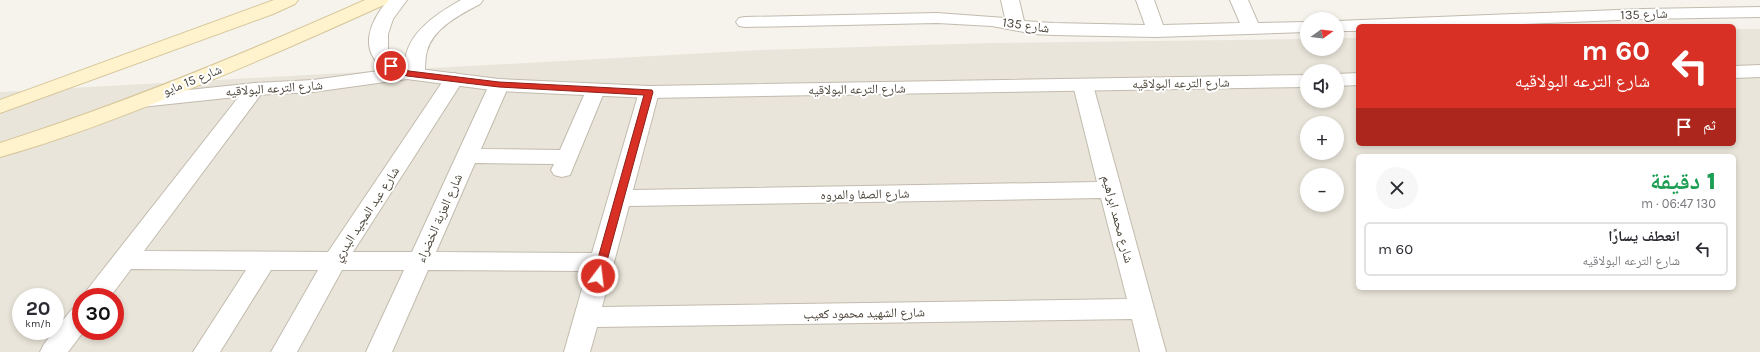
<!DOCTYPE html>
<html lang="ar">
<meta charset="utf-8">
<style>
:root{--surface:#fff;--page:#f7f7f7;--text:#2b2b33;--muted:#7c7c81;--line:#e1e1e2}
body{margin:0;font-family:Karla,"Noto Naskh Arabic",sans-serif;background:var(--page);color:var(--text);direction:rtl;height:100vh;display:flex;flex-direction:column;font-size:15px;white-space:nowrap}
*{box-sizing:border-box;margin:0}
p{font-size:13px;color:var(--muted)}
.icon{flex:none;width:22px;height:22px;fill:none;stroke:currentColor;stroke-width:2;stroke-linecap:round;stroke-linejoin:round}
.map{position:relative;flex:1;overflow:hidden;direction:ltr}
.sheet{position:absolute;left:1356px;top:154px;width:380px;height:136px;display:flex;flex-direction:column;background:var(--surface);border-radius:6px;box-shadow:0 2px 6px #0003;direction:rtl}
.sheet>*{flex:none}
.guide{position:absolute;left:1356px;top:24px;width:380px;height:122px;border-radius:6px;box-shadow:0 2px 6px #0003;direction:rtl;background:#d93025;color:#fff;overflow:hidden}
.needle{width:26px;rotate:75deg}
.tools{position:absolute;left:1300px;top:12px;display:grid;gap:8px}
.tools a{display:grid;place-items:center;width:44px;height:44px;border-radius:50%;background:var(--surface);box-shadow:0 2px 6px #0003;font-size:20px}
.speed{position:absolute;left:12px;top:288px;display:flex;gap:8px;font-size:20px;font-weight:700;text-align:center}
.speed>*{display:grid;place-content:center;width:52px;height:52px;border-radius:50%;background:var(--surface);box-shadow:0 2px 6px #0003;line-height:1}
.speed small{font-size:10px;font-weight:400}
.speed .limit{border:6px solid #d22;background:#fff;color:#111}
.pin{position:absolute;display:grid;place-items:center;width:34px;height:34px;color:#fff;margin:-17px;border:2px solid #fff;border-radius:50%;box-shadow:0 1px 4px #0007}
.me{position:absolute;width:44px;margin:-22px;rotate:15deg;stroke-linejoin:round;filter:drop-shadow(0 0 3px #0008)}
.turn{display:flex;align-items:center;gap:14px;height:84px;padding:0 20px;font-size:18px}
.turn .icon{width:52px;height:52px;stroke-width:2.5}
.turn b{display:block;font-size:28px;line-height:34px}
.then{display:flex;align-items:center;height:38px;padding:0 20px;background:#0003;gap:8px;font-size:15px}
.round{display:grid;place-items:center;flex:none;width:42px;height:42px;border-radius:21px;background:var(--page)}
.overview{display:flex;align-items:center;justify-content:space-between;height:68px;padding:0 20px}
h1{font-size:24px;font-weight:800;line-height:30px;color:#1e9e55}
ul{padding:0;list-style:none}
li{display:flex;align-items:center;gap:12px;height:54px;margin:0 8px 6px;padding:0 12px;border:2px solid var(--line);border-radius:6px}
li div{flex:1}
li b{display:block;font-size:15px}
li em{font-style:normal}
.map>svg:first-child{display:block}
</style>
<div class="map">
<svg width="1760" height="352" viewBox="0 0 1760 352">
<rect width="100%" height="100%" fill="#f6f3ec"/>
<!-- residential -->
<path fill="#eae5da" fill-rule="evenodd" d="M 1734,29 L 1760,29 L 1760,352 L 0,352 L 0,92 L 761,50 L 990,43 L 1307,39 L 1307,49 L 1337,49 L 1337,38 L 1358,38 L 1358,144 L 1734,144 ZM 1307,71 L 1337,71 L 1337,101 L 1307,101 ZM 1307,123 L 1337,123 L 1337,153 L 1307,153 ZM 1358,156 L 1734,156 L 1734,288 L 1358,288 ZM 1307,175 L 1337,175 L 1337,205 L 1307,205 ZM 21,297 L 55,297 L 55,331 L 21,331 ZM 81,297 L 115,297 L 115,331 L 81,331 Z"/>
<g fill="none" stroke-linecap="round" stroke-linejoin="round">
<!-- minor casing -->
<g stroke="#c2bbae" stroke-width="2">
<path id="minor" d="M 461,0 L 483,0 L 480,4 C 461,14 433,28 427,51 C 424,60 427,71 422,78 L 415,80 L 408,78 C 405,73 405,69 405,63 C 406,33 438,13 461,0 Z
M 1001,0 L 1019,0 L 1024,21 L 1053,23 L 1145,25 L 1136,0 L 1154,0 L 1163,25 L 1240,23 L 1230,0 L 1248,0 L 1258,23 L 1307,22 L 1307,32 L 1156,37 L 1053,35 L 1034,34 L 992,26 L 937,23 L 745,27 L 739,26 L 736,22 L 739,18 L 745,17 L 937,13 L 1005,18 Z
M 1760,7 L 1760,17 L 1643,19 L 1476,26 L 1358,26 L 1358,31 L 1337,31 L 1337,21 L 1643,9 Z
M 454,73 L 461,75 L 464,79 L 353,252 L 412,252 L 489,85 L 492,81 L 499,79 L 506,81 L 509,85 L 481,149 L 560,150 L 588,86 L 595,84 L 602,86 L 605,90 L 570,175 L 562,177 L 554,175 L 551,170 L 554,164 L 475,163 L 436,252 L 592,253 L 639,92 L 642,88 L 649,86 L 656,88 L 659,92 L 633,190 L 1097,182 L 1073,85 L 1076,81 L 1083,79 L 1090,81 L 1093,85 L 1166,352 L 1140,352 L 1132,319 L 597,327 L 590,352 L 564,352 L 587,271 L 428,270 L 392,352 L 366,352 L 404,270 L 342,270 L 297,352 L 271,352 L 318,270 L 271,270 L 220,352 L 193,352 L 246,270 L 131,269 L 110,297 L 84,297 L 87,290 L 248,85 L 255,83 L 262,85 L 265,89 L 144,251 L 328,252 L 447,75 ZM 1101,198 L 1127,299 L 602,307 L 629,206 Z
M 81,306 L 81,331 L 84,331 L 68,352 L 40,352 L 44,344 L 72,309 Z"/>
</g>
<!-- tertiary casing -->
<g stroke="#c2bbae" stroke-width="2">
<path id="tertiary" d="M 388,0 L 407,0 L 393,19 L 388,34 L 388,49 L 394,58 L 411,68 L 499,79 L 649,86 L 1307,75 L 1307,87 L 649,98 L 499,91 L 407,79 L 313,92 L 255,95 L 141,107 L 134,105 L 131,101 L 134,97 L 141,95 L 255,83 L 313,80 L 386,70 C 357,51 370,21 388,0 Z
M 1760,65 L 1760,77 L 1734,78 L 1734,66 Z
M 1358,73 L 1358,85 L 1337,86 L 1337,74 Z"/>
</g>
<!-- secondary casing -->
<g stroke="#d6c79b" stroke-width="2">
<path id="secondary" d="M 274,0 L 298,0 L 295,4 L 273,14 L 0,113 L 0,100 Z
M 365,0 L 389,0 L 386,4 C 318,35 249,65 180,93 C 121,117 61,140 0,157 L 0,143 C 125,103 246,53 365,0 Z"/>
</g>
<!-- minor -->
<use href="#minor" fill="#fff" fill-rule="evenodd"/>
<!-- tertiary -->
<use href="#tertiary" fill="#fff" fill-rule="evenodd"/>
<!-- secondary -->
<use href="#secondary" fill="#fff3cd" fill-rule="evenodd"/>
</g>
<!-- route -->
<path fill="#d93025" stroke="#8d1f18" d="M 391,63 L 409,71 L 499,82 L 652,90 L 653,92 L 602,279 L 595,279 L 593,276 L 644,95 L 499,87 L 407,76 L 388,67 L 387,66 Z"/>
<g text-anchor="middle" dominant-baseline="central" stroke-width="4" stroke-linejoin="round" paint-order="stroke">
<!-- street labels -->
<g font-size="13" fill="#4b4439" stroke="#fff">
<text transform="translate(1644 14) rotate(-2)">شارع 135</text>
<text transform="translate(1026 25) rotate(8)">شارع 135</text>
<text transform="translate(192 80) rotate(-22)">شارع 15 مايو</text>
<text transform="translate(1181 83) rotate(-1)">شارع الترعه البولاقيه</text>
<text transform="translate(274 88) rotate(-4)">شارع الترعه البولاقيه</text>
<text transform="translate(857 89) rotate(-1)">شارع الترعه البولاقيه</text>
<text transform="translate(865 194) rotate(-1)">شارع الصفا والمروه</text>
<text transform="translate(366 214) rotate(-57)">شارع عبد المجيد البدري</text>
<text transform="translate(439 218) rotate(-66)">شارع العزبة الخضراء</text>
<text transform="translate(1118 219) rotate(75)">شارع محمد ابراهيم</text>
<text transform="translate(864 313) rotate(-1)">شارع الشهيد محمود كعيب</text>
</g>
</g>
</svg>
<div class="tools">
<a><svg class="needle" viewBox="-14 -14 28 28"><path d="M0-13l5 13h-10z" fill="#e53935"/><path d="M0 13l5-13h-10z" fill="#7c7c81"/></svg></a>
<a><svg class="icon" aria-label="sound" viewBox="0 0 24 24"><path d="M4 9h4l5-4v14l-5-4H4zM17 9q2 3 0 6"/></svg></a>
<a>+</a>
<a>−</a>
</div>
<div class="speed"><div>20<small>km/h</small></div><div class="limit">30</div></div>
<div class="pin" style="left:391px;top:66px;background:#d93025"><svg class="icon" aria-label="arrive" viewBox="0 0 24 24"><path d="M6 21V4h12l-3 4 3 4H6"/></svg></div>
<svg class="me" style="left:598px;top:276px" viewBox="-20 -20 40 40"><circle r="17" fill="#d93025" stroke="#fff" stroke-width="3"/><path d="M0-11L8 9 0 5-8 9z" fill="#fff"/></svg>
<div class="guide">
<div class="turn"><svg class="icon" aria-label="left" viewBox="0 0 24 24"><path d="M17 20v-9H6M10 6l-5 5 5 5"/></svg><div><b>60 m</b>شارع الترعه البولاقيه</div></div>
<div class="then">ثم<svg class="icon" aria-label="arrive" viewBox="0 0 24 24"><path d="M6 21V4h12l-3 4 3 4H6"/></svg></div>
</div>
<section class="sheet">
<div class="overview"><div><h1>1 دقيقة</h1><p>130 m · 06:47</p></div><a class="round"><svg class="icon" aria-label="close" viewBox="0 0 24 24"><path d="M6 6l12 12M18 6L6 18"/></svg></a></div>
<ul>
<li><svg class="icon" aria-label="left" viewBox="0 0 24 24"><path d="M17 20v-9H6M10 6l-5 5 5 5"/></svg><div><b>انعطف يسارًا</b><p>شارع الترعه البولاقيه</p></div><em>60 m</em></li>
</ul>
</section>
</div>
